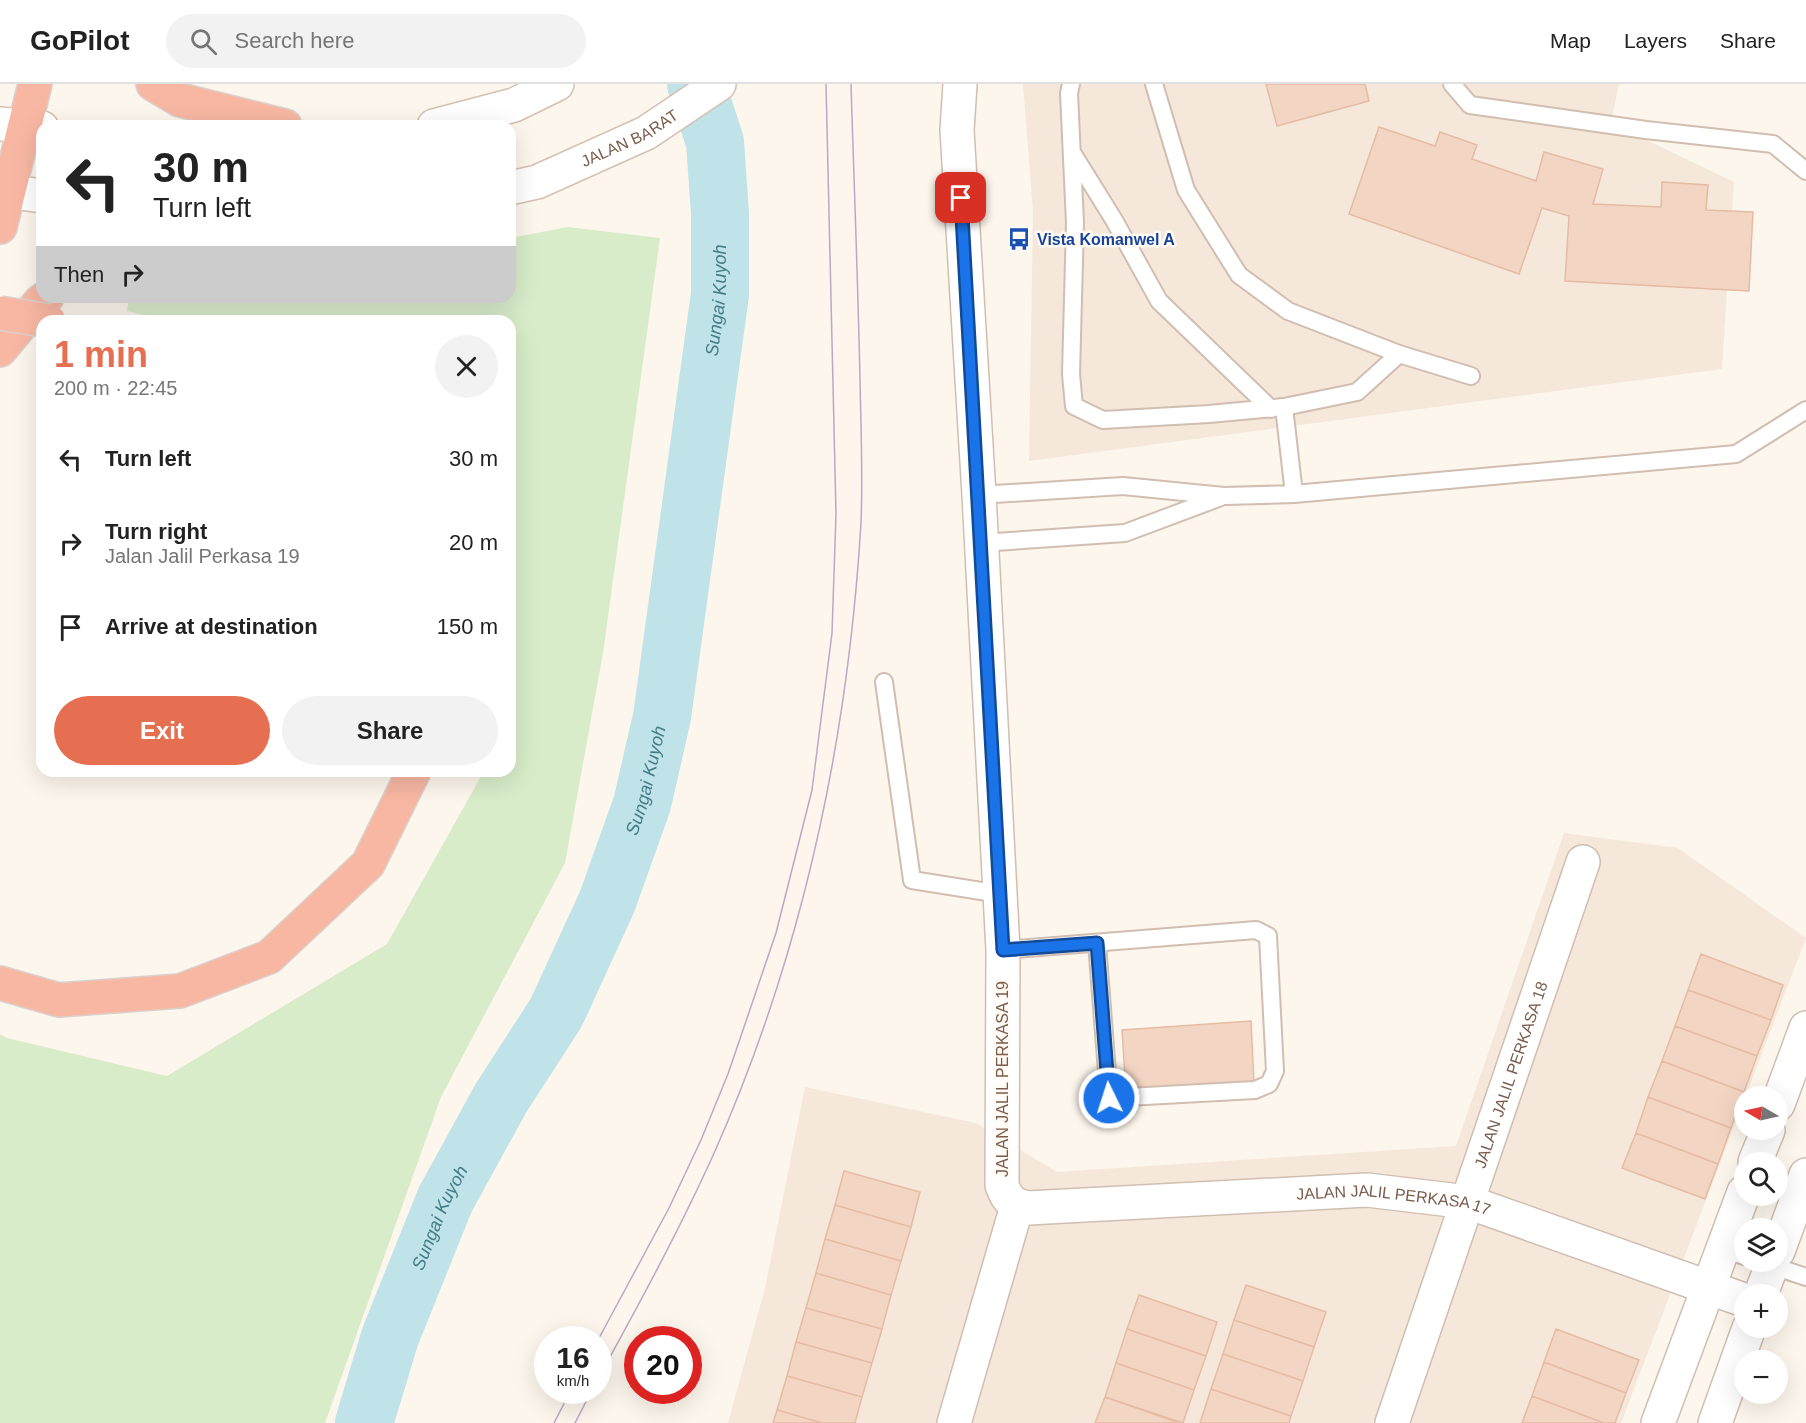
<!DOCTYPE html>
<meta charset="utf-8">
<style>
:root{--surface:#fff;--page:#f2f2f2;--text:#222;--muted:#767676;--line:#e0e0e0;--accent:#e76f51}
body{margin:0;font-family:Arial,sans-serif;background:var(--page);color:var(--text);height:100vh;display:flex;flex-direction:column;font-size:22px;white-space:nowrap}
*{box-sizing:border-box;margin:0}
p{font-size:20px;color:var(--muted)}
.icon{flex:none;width:33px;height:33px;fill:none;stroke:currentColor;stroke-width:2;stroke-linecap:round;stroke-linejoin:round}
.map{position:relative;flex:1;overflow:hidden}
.drawer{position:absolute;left:36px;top:231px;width:480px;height:462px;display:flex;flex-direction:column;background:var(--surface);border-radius:18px;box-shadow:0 6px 24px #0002}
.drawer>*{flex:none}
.hud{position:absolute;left:36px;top:36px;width:480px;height:183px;border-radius:18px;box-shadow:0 6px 24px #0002;background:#fff;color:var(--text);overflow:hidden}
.needle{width:39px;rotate:279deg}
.controls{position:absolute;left:1734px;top:1002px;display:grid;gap:12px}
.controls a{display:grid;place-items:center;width:54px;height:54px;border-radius:50%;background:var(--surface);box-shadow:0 6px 24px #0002;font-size:30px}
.speed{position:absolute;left:534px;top:1242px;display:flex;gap:12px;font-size:30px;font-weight:700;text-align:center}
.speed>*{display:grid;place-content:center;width:78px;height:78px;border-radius:50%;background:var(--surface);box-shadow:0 6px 24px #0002;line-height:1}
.speed small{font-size:15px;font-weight:400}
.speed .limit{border:9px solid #d22;background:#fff;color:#111}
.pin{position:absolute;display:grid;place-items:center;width:51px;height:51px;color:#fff;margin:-26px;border-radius:12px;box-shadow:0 3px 9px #0006}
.me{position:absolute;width:66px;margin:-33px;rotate:356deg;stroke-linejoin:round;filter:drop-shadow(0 0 4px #0008)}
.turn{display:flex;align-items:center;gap:21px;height:126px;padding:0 18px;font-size:27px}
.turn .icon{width:78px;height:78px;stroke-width:2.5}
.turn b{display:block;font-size:42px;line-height:51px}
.then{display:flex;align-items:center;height:57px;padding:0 18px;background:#0003;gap:12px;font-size:22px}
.round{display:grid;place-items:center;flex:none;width:63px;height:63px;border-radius:32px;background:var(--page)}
.summary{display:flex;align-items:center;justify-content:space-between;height:102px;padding:0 18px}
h1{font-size:36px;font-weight:700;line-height:45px;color:var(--accent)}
.button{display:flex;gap:12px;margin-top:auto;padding:12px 18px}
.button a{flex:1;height:69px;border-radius:36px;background:var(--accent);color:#fff;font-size:24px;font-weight:700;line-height:69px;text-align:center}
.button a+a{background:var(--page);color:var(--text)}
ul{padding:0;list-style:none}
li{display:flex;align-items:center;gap:18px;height:84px;padding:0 18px}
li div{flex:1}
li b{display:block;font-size:22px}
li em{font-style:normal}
header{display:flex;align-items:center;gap:36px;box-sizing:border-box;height:84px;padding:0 30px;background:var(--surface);border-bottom:2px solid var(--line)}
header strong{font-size:28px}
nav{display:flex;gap:33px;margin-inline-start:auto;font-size:21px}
.search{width:420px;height:54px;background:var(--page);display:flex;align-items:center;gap:15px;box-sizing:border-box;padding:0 21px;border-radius:33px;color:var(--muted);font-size:22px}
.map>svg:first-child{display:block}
</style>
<header>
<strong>GoPilot</strong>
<div class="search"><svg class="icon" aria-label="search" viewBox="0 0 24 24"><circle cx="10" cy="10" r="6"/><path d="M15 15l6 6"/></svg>Search here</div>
<nav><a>Map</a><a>Layers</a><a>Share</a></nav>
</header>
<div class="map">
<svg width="1806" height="1339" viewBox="0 0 1806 1339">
<rect width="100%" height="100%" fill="#fdf6ec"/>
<!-- residential -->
<path fill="#f5e8da" d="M 1023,0 L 1619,0 L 1611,39 L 1734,98 L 1722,285 L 1029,377 L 1033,127 Z
M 1564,749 L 1678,764 L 1806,854 L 1621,1339 L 728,1339 L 765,1204 L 805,1003 L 976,1039 L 1057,1088 L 1456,1062 Z"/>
<!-- green -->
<path fill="#d8ecc9" d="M 568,143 L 660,154 L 603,569 L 565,779 L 441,1013 L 325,1339 L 0,1339 L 0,950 L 7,954 L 167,992 L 387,860 L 484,687 L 510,687 L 510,237 L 167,237 L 127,227 L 129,213 L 510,213 L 510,154 Z"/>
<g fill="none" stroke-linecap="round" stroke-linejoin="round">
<!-- river -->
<path stroke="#bfe3e8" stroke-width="58" id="s1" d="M 364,1339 L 390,1253 L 445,1116 L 501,1014 L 556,929 L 607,818 L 642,720 L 662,633 L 720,210 L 720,130 L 715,58 L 696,0"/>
</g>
<!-- building -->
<path fill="#f3d5c3" stroke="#e6bba3" stroke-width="1.5" d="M 1266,0 L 1365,0 L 1369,17 L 1277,42 Z
M 1379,43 L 1435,62 L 1440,48 L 1477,61 L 1472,75 L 1536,97 L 1544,68 L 1603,85 L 1593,120 L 1661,123 L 1662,98 L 1708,101 L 1706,126 L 1753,128 L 1749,207 L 1565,197 L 1569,132 L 1542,124 L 1519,190 L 1349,130 Z
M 1701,870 L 1783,901 L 1771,936 L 1688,906 Z
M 1688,906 L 1771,936 L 1757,972 L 1675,942 Z
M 1251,937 L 1254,1000 L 1126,1009 L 1122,946 Z
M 1675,942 L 1757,972 L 1744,1008 L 1662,977 Z
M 1662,977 L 1744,1008 L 1731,1044 L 1648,1013 Z
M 1648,1013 L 1731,1044 L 1718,1080 L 1636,1049 Z
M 1636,1049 L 1718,1080 L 1705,1115 L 1622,1084 Z
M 844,1087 L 920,1108 L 911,1143 L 835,1121 Z
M 835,1121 L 911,1143 L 901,1177 L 825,1155 Z
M 825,1155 L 901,1177 L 891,1211 L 816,1189 Z
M 816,1189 L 891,1211 L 882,1245 L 806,1224 Z
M 1246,1201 L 1326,1228 L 1314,1263 L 1234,1236 Z
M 1139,1211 L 1217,1238 L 1206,1272 L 1127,1245 Z
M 806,1224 L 882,1245 L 872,1279 L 796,1258 Z
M 1234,1236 L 1314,1263 L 1303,1297 L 1223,1270 Z
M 1127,1245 L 1206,1272 L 1194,1306 L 1116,1279 Z
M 1556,1245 L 1639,1276 L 1626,1309 L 1544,1278 Z
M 796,1258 L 872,1279 L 862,1313 L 787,1292 Z
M 1223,1270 L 1303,1297 L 1291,1332 L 1211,1305 Z
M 1544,1278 L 1626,1309 L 1615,1339 L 1604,1339 L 1532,1312 Z
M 1116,1279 L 1194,1306 L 1183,1339 L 1105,1313 Z
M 787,1292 L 862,1313 L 855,1339 L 822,1339 L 777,1326 Z
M 1211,1305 L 1291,1332 L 1289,1339 L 1200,1339 Z
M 1532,1312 L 1604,1339 L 1522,1339 Z
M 1105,1313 L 1179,1339 L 1095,1339 Z
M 777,1326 L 822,1339 L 773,1339 Z"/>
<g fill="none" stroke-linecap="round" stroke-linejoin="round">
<!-- service casing -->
<g stroke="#d1beb0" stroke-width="20">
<path id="service" d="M 1071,0 L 1069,9 L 1075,139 L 1071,290 L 1074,322 L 1103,336 L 1209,330 L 1284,323 L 1294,410
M 1154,0 L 1186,106 L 1239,191 L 1288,227 L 1399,270 L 1471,292
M 1452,0 L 1470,21 L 1646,46 L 1773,60 L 1806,87
M 1073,70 L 1114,136 L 1159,217 L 1271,325
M 1284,323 L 1357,308 L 1399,270
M 979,411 L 1123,402 L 1224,412 L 1294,410 L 1736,370 L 1806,326
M 981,459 L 1125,449 L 1221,413
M 884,598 L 912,796 L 1000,810
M 1003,866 L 1256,846 L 1268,852 L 1275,987 L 1269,1000 L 1255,1006 L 1109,1014 L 1097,859
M 1723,1165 L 1744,1172
M 1767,1180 L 1806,1193"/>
</g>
<!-- minor casing -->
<g stroke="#d1beb0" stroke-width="36">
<g id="minor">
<path id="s2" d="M 960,0 L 957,46 L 979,411 L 1003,866 L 1002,1101 C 1007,1116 1013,1121 1028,1124 L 1367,1106 L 1468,1118 L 1744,1216"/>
<path d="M 954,1339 L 1017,1122"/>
<path id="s3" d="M 1392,1339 L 1583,778"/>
</g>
</g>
<!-- tertiary casing -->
<g stroke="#d1beb0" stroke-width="36">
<path id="tertiary" d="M 1778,1020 L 1806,944
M 1755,1078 L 1768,1046
M 1778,1167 L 1806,1091
M 1761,1210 L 1773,1178
M 1658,1339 L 1744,1108
M 1715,1339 L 1749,1244"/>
</g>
<!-- secondary casing -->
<g stroke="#d6c0b0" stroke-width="36">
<g id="secondary">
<path d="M 0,40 L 42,44"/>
<path d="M 434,42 L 514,21 L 557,0"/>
<path id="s4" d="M 510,104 L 537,98 L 646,49 L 719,0"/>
<path d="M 0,106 L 42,112"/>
</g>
</g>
<!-- motorway casing -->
<g stroke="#dad1cd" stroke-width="36">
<path id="motorway" d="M 153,0 L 180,16 L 285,42
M 0,143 L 35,0
M 0,266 L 40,218 L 47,213
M 0,899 L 59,916 L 180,907 L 269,873 L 368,780 L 414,687"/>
</g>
<!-- service -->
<use href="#service" stroke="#fff" stroke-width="16"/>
<!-- minor -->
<use href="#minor" stroke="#fff" stroke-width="33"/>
<!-- tertiary -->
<use href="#tertiary" stroke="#fff" stroke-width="33"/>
<!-- secondary -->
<use href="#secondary" stroke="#fff" stroke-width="33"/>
<!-- motorway -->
<use href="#motorway" stroke="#f7b7a3" stroke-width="33"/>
<!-- tram -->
<path stroke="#b9a8c9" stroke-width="1.5" d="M 598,1256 L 669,1124 L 701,1056 L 728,990 L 776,849 L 812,706 L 832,549 L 836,430 L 826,0
M 598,1295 C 639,1220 680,1145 715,1067 C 803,868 848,655 861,439 C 863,392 861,344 860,297 C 858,198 854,99 851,0
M 554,1339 L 571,1306
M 575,1339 L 592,1306"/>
<!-- motorway-bridge casing -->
<g stroke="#dad1cd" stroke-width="36" stroke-linecap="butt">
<path id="motorway-bridge" d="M 0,229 L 49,237"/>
</g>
<!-- motorway-bridge -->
<use href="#motorway-bridge" stroke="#f7b7a3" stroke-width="33"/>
</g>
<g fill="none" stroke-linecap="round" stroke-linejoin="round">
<!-- route casing -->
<g stroke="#114b97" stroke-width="15">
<path id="route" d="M 961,114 L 1003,866 L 1097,859 L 1109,1014"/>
</g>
<!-- route -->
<use href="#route" stroke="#1a73e8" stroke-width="10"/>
</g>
<!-- icons -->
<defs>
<g id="bus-bare" transform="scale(1.8)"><path d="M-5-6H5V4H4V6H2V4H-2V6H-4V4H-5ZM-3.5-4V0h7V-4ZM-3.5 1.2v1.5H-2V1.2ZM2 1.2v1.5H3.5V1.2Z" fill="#1a4fb4" stroke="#fffaf3" stroke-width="2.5" paint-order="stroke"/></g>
</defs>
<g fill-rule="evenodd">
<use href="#bus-bare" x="1019" y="155"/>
</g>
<g text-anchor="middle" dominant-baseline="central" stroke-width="5" stroke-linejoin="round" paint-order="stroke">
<!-- street labels -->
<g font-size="16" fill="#7a5c4d" stroke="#fffaf3">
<text stroke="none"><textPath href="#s4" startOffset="130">JALAN BARAT</textPath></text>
<text stroke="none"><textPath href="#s3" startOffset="368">JALAN JALIL PERKASA 18</textPath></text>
<text transform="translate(1002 995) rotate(-90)">JALAN JALIL PERKASA 19</text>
<text stroke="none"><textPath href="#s2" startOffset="1506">JALAN JALIL PERKASA 17</textPath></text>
</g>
<!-- transit labels -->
<g font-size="16" font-weight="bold" fill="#164399" stroke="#fffaf3" text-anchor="start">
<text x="1037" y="155">Vista Komanwel A</text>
</g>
<!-- water labels -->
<g font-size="18" font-style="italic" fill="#437c86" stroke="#fffaf3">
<text stroke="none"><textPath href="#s1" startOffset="1191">Sungai Kuyoh</textPath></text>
<text stroke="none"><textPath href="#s1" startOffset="705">Sungai Kuyoh</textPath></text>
<text stroke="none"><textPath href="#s1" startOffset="219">Sungai Kuyoh</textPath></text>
</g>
</g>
</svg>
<div class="controls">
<a><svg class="needle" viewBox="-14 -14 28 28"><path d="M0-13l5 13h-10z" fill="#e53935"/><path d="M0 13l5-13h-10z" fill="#767676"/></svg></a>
<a><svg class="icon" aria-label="search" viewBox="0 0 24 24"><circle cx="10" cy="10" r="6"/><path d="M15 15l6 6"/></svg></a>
<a><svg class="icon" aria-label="layers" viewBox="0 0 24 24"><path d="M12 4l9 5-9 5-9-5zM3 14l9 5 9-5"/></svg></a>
<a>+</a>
<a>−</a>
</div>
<div class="speed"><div>16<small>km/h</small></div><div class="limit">20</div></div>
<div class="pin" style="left:961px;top:114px;background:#d93025"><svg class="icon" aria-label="arrive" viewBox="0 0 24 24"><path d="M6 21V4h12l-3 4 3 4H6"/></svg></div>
<svg class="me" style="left:1109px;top:1014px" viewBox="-20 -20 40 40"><circle r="17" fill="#1a73e8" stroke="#fff" stroke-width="3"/><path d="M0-11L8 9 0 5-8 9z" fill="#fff"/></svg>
<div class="hud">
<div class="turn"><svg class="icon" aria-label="left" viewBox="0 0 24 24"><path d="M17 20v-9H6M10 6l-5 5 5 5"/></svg><div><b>30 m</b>Turn left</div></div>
<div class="then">Then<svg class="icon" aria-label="right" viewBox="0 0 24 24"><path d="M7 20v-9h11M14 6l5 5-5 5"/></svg></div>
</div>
<section class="drawer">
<div class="summary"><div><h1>1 min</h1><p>200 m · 22:45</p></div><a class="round"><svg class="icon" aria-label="close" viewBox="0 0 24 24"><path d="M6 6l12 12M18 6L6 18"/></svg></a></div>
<ul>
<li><svg class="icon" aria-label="left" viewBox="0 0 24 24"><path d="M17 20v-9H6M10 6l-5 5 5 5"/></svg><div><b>Turn left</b></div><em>30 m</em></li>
<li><svg class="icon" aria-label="right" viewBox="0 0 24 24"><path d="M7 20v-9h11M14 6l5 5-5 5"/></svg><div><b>Turn right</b><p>Jalan Jalil Perkasa 19</p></div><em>20 m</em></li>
<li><svg class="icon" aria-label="arrive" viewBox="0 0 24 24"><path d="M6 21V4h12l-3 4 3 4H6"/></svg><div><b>Arrive at destination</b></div><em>150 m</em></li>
</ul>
<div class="button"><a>Exit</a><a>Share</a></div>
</section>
</div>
